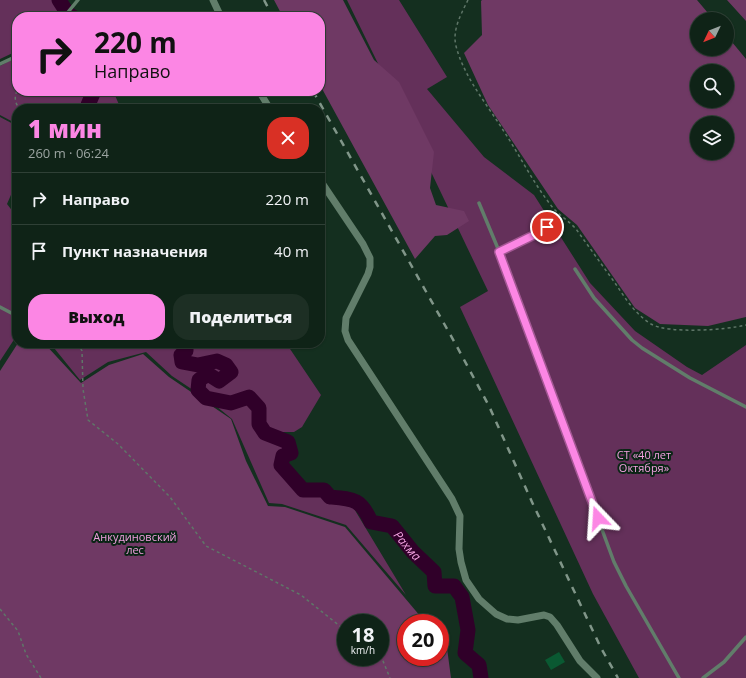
<!DOCTYPE html>
<html lang="ru">
<meta charset="utf-8">
<style>
:root{--surface:#0f2317;--page:#1d2f24;--text:#f1f3f6;--muted:#9ba4a1;--line:#2f4036;--accent:#fc86e4}
body{margin:0;font-family:"Open Sans",sans-serif;background:var(--page);color:var(--text);height:100vh;display:flex;flex-direction:column;font-size:15px;white-space:nowrap}
*{box-sizing:border-box;margin:0}
p{font-size:13px;color:var(--muted)}
.icon{flex:none;width:22px;height:22px;fill:none;stroke:currentColor;stroke-width:2;stroke-linecap:round;stroke-linejoin:round}
.map{position:relative;flex:1;overflow:hidden}
.sheet{position:absolute;left:12px;top:104px;width:313px;height:244px;display:flex;flex-direction:column;background:var(--surface);border-radius:16px;box-shadow:0 1px 3px #0004,0 0 0 1px var(--line)}
.sheet>*{flex:none}
.banner{position:absolute;left:12px;top:12px;width:313px;height:84px;border-radius:16px;box-shadow:0 1px 3px #0004,0 0 0 1px var(--line);background:#fc86e4;color:#111;overflow:hidden}
.needle{width:26px;rotate:227deg}
.controls{position:absolute;left:690px;top:12px;display:grid;gap:8px}
.controls a{display:grid;place-items:center;width:44px;height:44px;border-radius:50%;background:var(--surface);box-shadow:0 1px 3px #0004,0 0 0 1px var(--line);font-size:20px}
.speed{position:absolute;left:337px;top:614px;display:flex;gap:8px;font-size:20px;font-weight:700;text-align:center}
.speed>*{display:grid;place-content:center;width:52px;height:52px;border-radius:50%;background:var(--surface);box-shadow:0 1px 3px #0004,0 0 0 1px var(--line);line-height:1}
.speed small{font-size:10px;font-weight:400}
.speed .limit{border:6px solid #d22;background:#fff;color:#111}
.pin{position:absolute;display:grid;place-items:center;width:34px;height:34px;color:#fff;margin:-17px;border:2px solid #fff;border-radius:50%;box-shadow:0 1px 4px #0007}
.me{position:absolute;width:44px;margin:-22px;rotate:340deg;stroke-linejoin:round;filter:drop-shadow(0 0 3px #0008)}
.turn{display:flex;align-items:center;gap:14px;height:84px;padding:0 16px;font-size:18px}
.turn .icon{width:52px;height:52px;stroke-width:2.5}
.turn b{display:block;font-size:28px;line-height:34px}
.round{display:grid;place-items:center;flex:none;width:42px;height:42px;border-radius:16px;background:var(--page)}
.head{display:flex;align-items:center;justify-content:space-between;height:68px;padding:0 16px}
h1{font-size:24px;font-weight:800;line-height:30px;color:var(--accent)}
.cta{display:flex;gap:8px;margin-top:auto;padding:8px 16px}
.cta a{flex:1;height:46px;border-radius:16px;background:var(--accent);color:#111;font-size:16px;font-weight:800;line-height:46px;text-align:center}
.cta a+a{background:var(--page);color:var(--text)}
ul{padding:0;list-style:none}
li{display:flex;align-items:center;gap:12px;height:52px;padding:0 16px;border-top:1px solid var(--line)}
li div{flex:1}
li b{display:block;font-size:15px}
li em{font-style:normal}
.map>svg:first-child{display:block}
</style>
<div class="map">
<svg width="746" height="678" viewBox="0 0 746 678">
<rect width="100%" height="100%" fill="#142f1f"/>
<!-- green -->
<path fill="#64305a" d="M 0,0 L 52,0 L 57,3 L 63,11 L 58,17 L 17,17 L 17,51 L 0,59 Z
M 347,0 L 399,0 L 447,77 L 427,89 L 484,157 L 534,195 L 590,283 L 635,331 L 687,367 L 702,375 L 746,345 L 746,678 L 639,678 L 593,594 L 460,307 L 488,291 L 433,176 Z
M 17,57 L 17,91 L 92,91 L 86,105 L 87,109 L 17,109 L 17,124 L 0,115 L 0,66 Z
M 98,91 L 113,91 L 121,109 L 94,109 L 92,105 Z
M 0,117 L 17,126 L 17,181 L 7,204 L 17,217 L 17,335 L 0,361 Z
M 50,343 L 182,343 L 183,349 L 178,353 L 179,363 L 193,369 L 214,366 L 221,370 L 219,375 L 205,370 L 194,379 L 193,390 L 172,376 L 146,352 L 108,362 L 80,380 Z
M 189,343 L 286,343 L 321,395 L 302,427 L 294,432 L 271,432 L 263,423 L 263,405 L 250,393 L 228,400 L 206,392 L 204,383 L 210,380 L 220,385 L 234,373 L 228,362 L 218,357 L 197,361 L 187,357 L 190,353 Z
M 211,402 L 235,407 L 249,402 L 256,409 L 257,427 L 265,437 L 284,444 L 287,451 L 281,455 L 277,466 L 302,493 L 322,493 L 329,500 L 350,502 L 406,595 L 346,525 L 282,504 L 269,503 L 232,419 Z"/>
<!-- forest -->
<path fill="#6f3964" fill-rule="evenodd" d="M 274,0 L 343,0 L 374,60 L 399,82 L 434,152 L 430,188 L 436,205 L 464,211 L 469,221 L 447,235 L 435,236 L 415,259 L 320,85 L 320,17 L 283,17 Z
M 482,0 L 697,0 L 713,19 L 697,19 L 697,49 L 727,49 L 727,36 L 746,59 L 746,317 L 708,326 L 660,324 L 635,308 L 577,225 L 558,209 L 488,105 L 464,53 L 482,35 L 481,1 ZM 697,71 L 727,71 L 727,101 L 697,101 ZM 697,123 L 727,123 L 727,153 L 697,153 Z
M 727,0 L 746,0 L 746,21 Z
M 18,343 L 44,343 L 81,383 L 109,365 L 143,354 L 169,377 L 231,419 L 246,461 L 268,506 L 285,507 L 345,527 L 426,623 L 406,623 L 406,657 L 440,657 L 440,640 L 447,648 L 451,678 L 0,678 L 0,371 ZM 346,623 L 380,623 L 380,657 L 346,657 Z"/>
<g fill="none" stroke-linecap="round" stroke-linejoin="round">
<!-- river -->
<g stroke="#300029" stroke-width="15">
<path d="M 59,0 L 68,14 L 73,17"/>
<path d="M 90,109 L 88,105 L 94,91"/>
<path id="s1" d="M 186,343 L 186,351 L 181,355 L 182,362 L 198,365 L 217,361 L 226,365 L 231,372 L 219,381 L 208,374 L 199,380 L 198,390 L 206,398 L 231,403 L 249,397 L 259,408 L 259,424 L 265,433 L 288,442 L 291,453 L 283,456 L 281,465 L 303,490 L 324,490 L 330,497 C 354,499 361,499 371,522 L 392,526 L 413,552 L 434,572 L 435,586 L 454,586 L 462,597 L 468,630 L 465,653 L 479,665 L 481,678"/>
</g>
</g>
<!-- building -->
<path fill="#0a5932" d="M 559,652 L 565,662 L 551,670 L 545,660 Z"/>
<g fill="none" stroke-linecap="round" stroke-linejoin="round">
<!-- path -->
<path stroke="#5f7668" stroke-width="1.5" stroke-dasharray="3 3" stroke-linecap="butt" d="M 468,0 C 461,14 452,30 456,46 C 464,77 486,103 503,130 C 519,154 532,181 550,204 C 557,214 568,220 576,229 C 589,247 602,265 615,283 C 625,298 635,314 651,324 C 668,334 726,330 746,325
M 17,91 C 14,97 15,104 20,109
M 78,343 L 82,351 L 83,389 L 88,420 L 118,444 L 170,497 L 206,546 L 301,595 L 346,631
M 0,609 L 18,631 L 26,654 L 41,678
M 378,657 L 383,661 L 390,678"/>
<!-- lane -->
<path stroke="#617d6a" stroke-width="3.5" d="M 64,17 L 78,0
M 0,64 L 17,56
M 479,203 L 499,251 L 614,562 L 626,586 L 679,678
M 499,251 L 534,235 L 547,227
M 575,269 L 594,298 L 632,340 L 642,348 L 690,378 L 746,407
M 0,307 L 17,316
M 703,678 L 724,662 L 746,637"/>
<!-- street -->
<path stroke="#617d6a" stroke-width="7" d="M 213,0 L 221,17
M 259,91 L 270,109
M 320,180 L 363,244 L 370,258 L 370,267 L 368,274 L 346,318 L 345,331 L 348,340 L 452,499 L 460,516 L 459,549 L 461,562 L 466,580 L 479,599 L 496,614 L 507,619 L 518,620 L 544,615 L 550,617 L 557,625 L 580,661 L 597,678"/>
<!-- rail -->
<path stroke="#819689" stroke-width="2.5" stroke-dasharray="7 7" stroke-linecap="butt" d="M 264,0 L 273,17
M 313,91 L 455,343 L 489,406 L 532,502 L 601,648 L 618,678"/>
</g>
<g fill="none" stroke-linecap="round" stroke-linejoin="round">
<!-- route casing -->
<g stroke="#a45794" stroke-width="10">
<path id="route" d="M 547,227 L 534,235 L 499,252 L 598,518"/>
</g>
<!-- route -->
<use href="#route" stroke="#fc86e4" stroke-width="7"/>
</g>
<g text-anchor="middle" dominant-baseline="central" stroke-width="4" stroke-linejoin="round" paint-order="stroke">
<!-- park labels -->
<g font-size="11" fill="#f2a0e0" stroke="#0a2515">
<text x="644" y="454">СТ «40 лет<tspan x="644" dy="13">Октября»</tspan></text>
<text x="135" y="536">Анкудиновский<tspan x="135" dy="13">лес</tspan></text>
</g>
<!-- water labels -->
<g font-size="12" font-style="italic" fill="#f5a3e3" stroke="#0a2515">
<text stroke="none"><textPath href="#s1" startOffset="438">Рахма</textPath></text>
</g>
</g>
</svg>
<div class="controls">
<a><svg class="needle" viewBox="-14 -14 28 28"><path d="M0-13l5 13h-10z" fill="#e53935"/><path d="M0 13l5-13h-10z" fill="#9ba4a1"/></svg></a>
<a><svg class="icon" aria-label="search" viewBox="0 0 24 24"><circle cx="10" cy="10" r="6"/><path d="M15 15l6 6"/></svg></a>
<a><svg class="icon" aria-label="layers" viewBox="0 0 24 24"><path d="M12 4l9 5-9 5-9-5zM3 14l9 5 9-5"/></svg></a>
</div>
<div class="speed"><div>18<small>km/h</small></div><div class="limit">20</div></div>
<div class="pin" style="left:547px;top:227px;background:#d93025"><svg class="icon" aria-label="arrive" viewBox="0 0 24 24"><path d="M6 21V4h12l-3 4 3 4H6"/></svg></div>
<svg class="me" style="left:598px;top:518px" viewBox="-20 -20 40 40"><path d="M0-17L14 15 0 8-14 15z" fill="#fc86e4" stroke="#fff" stroke-width="4"/></svg>
<div class="banner">
<div class="turn"><svg class="icon" aria-label="right" viewBox="0 0 24 24"><path d="M7 20v-9h11M14 6l5 5-5 5"/></svg><div><b>220 m</b>Направо</div></div>
</div>
<section class="sheet">
<div class="head"><div><h1>1 мин</h1><p>260 m · 06:24</p></div><a class="round" style="background:#d93025;color:#fff"><svg class="icon" aria-label="close" viewBox="0 0 24 24"><path d="M6 6l12 12M18 6L6 18"/></svg></a></div>
<ul>
<li><svg class="icon" aria-label="right" viewBox="0 0 24 24"><path d="M7 20v-9h11M14 6l5 5-5 5"/></svg><div><b>Направо</b></div><em>220 m</em></li>
<li><svg class="icon" aria-label="arrive" viewBox="0 0 24 24"><path d="M6 21V4h12l-3 4 3 4H6"/></svg><div><b>Пункт назначения</b></div><em>40 m</em></li>
</ul>
<div class="cta"><a>Выход</a><a>Поделиться</a></div>
</section>
</div>
